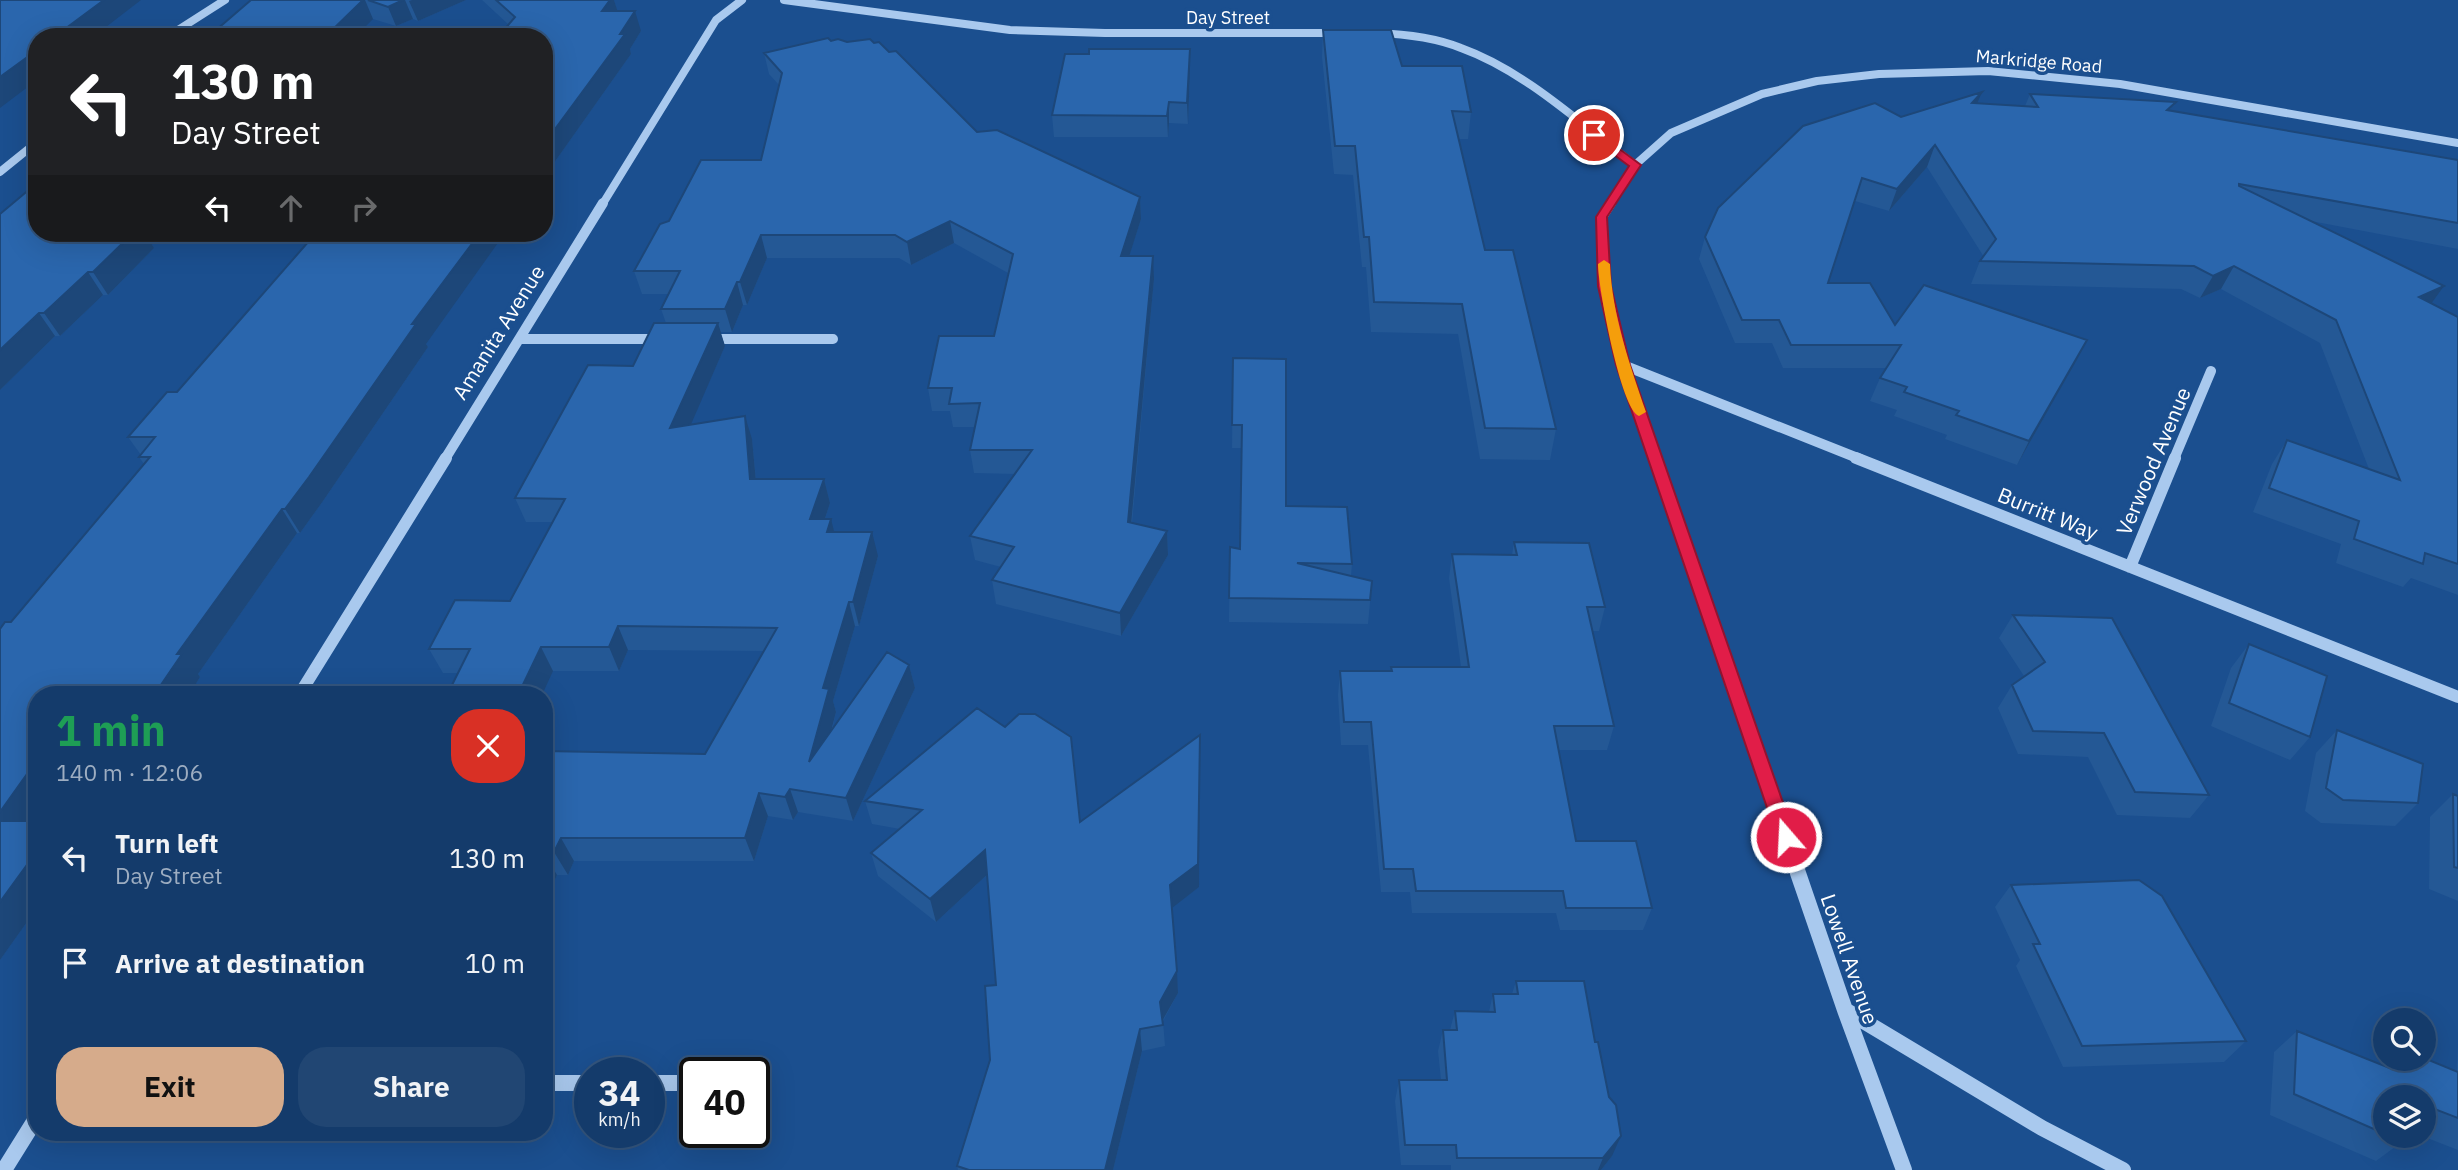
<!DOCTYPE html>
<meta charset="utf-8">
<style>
:root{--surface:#143b6b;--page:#214673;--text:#f1f3f6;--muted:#9dadc1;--line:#33557e;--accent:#d6ab8b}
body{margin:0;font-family:"IBM Plex Sans",sans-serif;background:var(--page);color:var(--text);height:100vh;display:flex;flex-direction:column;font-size:26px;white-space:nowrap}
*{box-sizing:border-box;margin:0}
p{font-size:23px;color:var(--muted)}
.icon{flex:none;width:38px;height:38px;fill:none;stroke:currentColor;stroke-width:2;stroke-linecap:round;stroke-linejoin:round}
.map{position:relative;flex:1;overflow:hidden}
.panel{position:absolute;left:28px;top:686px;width:525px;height:455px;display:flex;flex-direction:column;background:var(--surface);border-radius:28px;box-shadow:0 7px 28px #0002,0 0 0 2px var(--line)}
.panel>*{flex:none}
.guide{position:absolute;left:28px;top:28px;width:525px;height:214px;border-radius:28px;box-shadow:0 7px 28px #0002,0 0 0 2px var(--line);background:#202124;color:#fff;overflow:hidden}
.tools{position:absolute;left:2373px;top:1008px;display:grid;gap:14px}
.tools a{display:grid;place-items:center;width:63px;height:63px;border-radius:50%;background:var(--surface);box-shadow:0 7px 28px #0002,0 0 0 2px var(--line);font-size:35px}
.speed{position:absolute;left:574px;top:1057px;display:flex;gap:14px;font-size:35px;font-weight:700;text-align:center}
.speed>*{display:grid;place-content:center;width:91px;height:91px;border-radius:50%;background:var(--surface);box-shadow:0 7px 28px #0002,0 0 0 2px var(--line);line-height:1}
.speed small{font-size:18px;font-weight:400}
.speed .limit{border:4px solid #111;border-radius:10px;background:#fff;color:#111}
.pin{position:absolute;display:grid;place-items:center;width:60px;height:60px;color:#fff;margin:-30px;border:4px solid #fff;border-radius:50%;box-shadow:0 2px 7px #0007}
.me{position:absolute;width:77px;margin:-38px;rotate:341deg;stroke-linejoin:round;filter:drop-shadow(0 0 5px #0008)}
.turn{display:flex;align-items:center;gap:24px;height:147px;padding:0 28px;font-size:32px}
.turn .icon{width:91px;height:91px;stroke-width:2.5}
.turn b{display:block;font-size:49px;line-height:60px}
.lanes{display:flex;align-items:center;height:66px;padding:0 28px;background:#0003;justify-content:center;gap:35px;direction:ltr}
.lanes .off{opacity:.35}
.round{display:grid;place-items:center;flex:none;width:74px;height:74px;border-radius:28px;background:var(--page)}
.head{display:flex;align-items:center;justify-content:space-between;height:119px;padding:0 28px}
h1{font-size:42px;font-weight:700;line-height:52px;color:#1e9e55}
.cta{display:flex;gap:14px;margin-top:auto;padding:14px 28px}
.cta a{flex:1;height:80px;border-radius:28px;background:var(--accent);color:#111;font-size:28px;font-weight:700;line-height:80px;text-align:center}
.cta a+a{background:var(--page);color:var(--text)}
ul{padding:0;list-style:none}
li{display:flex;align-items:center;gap:21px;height:105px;padding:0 28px}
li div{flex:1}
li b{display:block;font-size:26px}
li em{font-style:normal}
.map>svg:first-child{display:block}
</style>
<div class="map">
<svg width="2458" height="1170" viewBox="0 0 2458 1170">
<rect width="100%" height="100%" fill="#1b4f8f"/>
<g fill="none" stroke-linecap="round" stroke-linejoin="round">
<!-- minor-far3 -->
<path stroke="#a9c9ee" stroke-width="8" d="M 784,0 L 1010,30 L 1105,33 L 1337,33
M 1376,33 C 1405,34 1434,37 1461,48 C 1525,71 1581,124 1635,165
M 167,37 L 225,0
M 0,172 L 37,142
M 602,205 L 716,20 L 742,0
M 1610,205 L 1635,165 L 1671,133 L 1762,94 L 1817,81 L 1879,74 L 1988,71 L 2120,84 L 2458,143"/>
<!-- minor-far2 -->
<path stroke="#a9c9ee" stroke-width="10" d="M 1611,203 L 1602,217 L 1605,286 L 1623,365 L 1655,459
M 521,339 L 660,339
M 706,339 L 833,339
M 1623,365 L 1860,459
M 445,459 L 603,203
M 2174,459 L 2211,371"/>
<!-- minor-far1 -->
<path stroke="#a9c9ee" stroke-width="12" d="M 1655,458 L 1765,776
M 1856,458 L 2458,697
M 2130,567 L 2175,458
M 299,695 L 446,458"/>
<!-- minor -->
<path stroke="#a9c9ee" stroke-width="16" d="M 1764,774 L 1845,1010 L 1904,1170
M 1845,1010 L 2042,1128 L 2123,1170
M 544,1083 L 590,1083
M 649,1083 L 695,1083
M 4,1170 L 37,1117"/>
</g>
<!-- wall -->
<path fill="#245895" d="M 251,0 L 466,0 L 418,21 L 413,19 L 396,26 L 373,19 Z
M 482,0 L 614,0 L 617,11 L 641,31 L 630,49 L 631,54 L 544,177 L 544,37 L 509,25 Z
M 1323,30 L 1402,66 L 1471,112 L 1468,139 L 1458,139 L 1485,250 L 1556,429 L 1550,460 L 1480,459 L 1458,334 L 1371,332 L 1366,267 L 1362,267 L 1353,175 L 1334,174 L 1322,57 Z
M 831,41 L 874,43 L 889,52 L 977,132 L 1140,197 L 1141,219 L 1129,256 L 1154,279 L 1132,523 L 1167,531 L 1168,555 L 1121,636 L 996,604 L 992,580 L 1001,567 L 975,560 L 970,536 L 1015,474 L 974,473 L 970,450 L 975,427 L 953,427 L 950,411 L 932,411 L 928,388 L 994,336 L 1008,273 L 954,243 L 911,265 L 899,258 L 767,258 L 747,305 L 743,305 L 732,332 L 720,332 L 725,346 L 690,425 L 752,439 L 756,479 L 824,479 L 830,503 L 825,519 L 835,532 L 878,556 L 859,626 L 855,626 L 833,701 L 836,712 L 832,730 L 909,665 L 915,688 L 853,821 L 798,812 L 793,820 L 768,816 L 754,861 L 574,861 L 568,875 L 557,875 L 544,904 L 544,751 L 705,754 L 764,651 L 628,650 L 619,671 L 553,671 L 458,673 L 443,673 L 429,649 L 510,601 L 552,522 L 526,522 L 515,498 L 633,366 L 666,323 L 661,309 L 668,294 L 642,294 L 634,271 L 669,221 L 761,160 L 779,85 L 769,74 L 764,53 Z
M 1190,49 L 1190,70 L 1188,124 L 1169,123 L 1168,137 L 1054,137 L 1052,115 L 1089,54 Z
M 2030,94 L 2172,111 L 2458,160 L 2458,249 L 2311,221 L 2432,303 L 2458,317 L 2458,595 L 2411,578 L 2403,587 L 2336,563 L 2341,544 L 2253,512 L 2272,464 L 2287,440 L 2369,469 L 2320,343 L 2221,289 L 2200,298 L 2181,289 L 1971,284 L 1980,261 L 1984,257 L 1927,167 L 1889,211 L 1855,201 L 1828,283 L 1895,325 L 2087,340 L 2075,363 L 2017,465 L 1945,439 L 1947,435 L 1894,416 L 1897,410 L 1870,401 L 1880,378 L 1886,368 L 1783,368 L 1772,343 L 1735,343 L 1699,259 L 1705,237 L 1901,117 L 1977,103 L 2025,106 Z
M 37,233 L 161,233 L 151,243 L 154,248 L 108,295 L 103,295 L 60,336 L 55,336 L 0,390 Z
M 426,344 L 428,347 L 323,501 L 300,533 L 297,533 L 198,674 L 200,677 L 189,695 L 37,695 L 37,816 L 34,821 L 37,821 L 37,908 L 0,960 L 11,622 L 144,464 L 139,457 L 141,455 L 128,437 L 177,392 Z
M 1233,358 L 1286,506 L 1352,564 L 1351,576 L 1372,581 L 1368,624 L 1229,622 L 1230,547 L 1240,549 L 1241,448 L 1232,448 Z
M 1514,542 L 1605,607 L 1599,631 L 1592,631 L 1614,726 L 1607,750 L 1558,750 L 1576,841 L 1652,908 L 1643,930 L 1560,930 L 1556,913 L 1412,913 L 1410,892 L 1381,892 L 1368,745 L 1341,745 L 1338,695 L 1340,671 L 1391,671 L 1391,667 L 1461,667 L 1449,578 L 1452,554 L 1512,555 Z
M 2013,615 L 2209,795 L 2190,818 L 2117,815 L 2088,757 L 2018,754 L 1998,708 L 2012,685 L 2024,676 L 1999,638 Z
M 2249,644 L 2310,737 L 2290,760 L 2211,726 L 2231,668 Z
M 1005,727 L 1074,761 L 1080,822 L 1200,735 L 1199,887 L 1172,907 L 1178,993 L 1163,1021 L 1165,1046 L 1142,1051 L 1113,1170 L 958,1170 L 957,1166 L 990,1060 L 996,985 L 987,875 L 936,922 L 878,876 L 871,853 L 900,829 L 872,824 L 865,801 Z
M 2337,730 L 2418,803 L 2395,826 L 2321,823 L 2305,811 L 2316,753 Z
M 2453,794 L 2458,796 L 2458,901 L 2429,889 L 2430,817 Z
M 2011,885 L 2246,1041 L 2224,1062 L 2063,1067 L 2016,966 L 2020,960 L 1995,907 Z
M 1516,981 L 1612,1156 L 1601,1170 L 1451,1170 L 1451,1165 L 1401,1165 L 1395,1101 L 1399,1080 L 1441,1080 L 1438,1051 L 1443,1030 L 1450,1030 L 1455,1011 L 1489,1012 L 1493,994 L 1512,994 Z
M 2297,1031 L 2380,1065 L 2387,1059 L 2424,1059 L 2457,1071 L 2458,1044 L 2458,1150 L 2422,1136 L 2424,1136 L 2424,1097 L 2385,1097 L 2385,1136 L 2403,1136 L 2403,1141 L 2376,1161 L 2270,1115 L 2274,1052 Z"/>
<!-- shaded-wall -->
<path fill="#1d4779" d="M 104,0 L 141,0 L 93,37 L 54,37 Z
M 363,0 L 365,0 L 373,19 L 355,37 L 325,37 Z
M 403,0 L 405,0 L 413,19 L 396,26 L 388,7 Z
M 412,0 L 466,0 L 418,21 L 409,1 Z
M 610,0 L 614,0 L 619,16 L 602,11 Z
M 635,11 L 641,31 L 630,49 L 631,54 L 544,177 L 544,144 Z
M 1190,49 L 1190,70 L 1188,124 L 1187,103 Z
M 37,50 L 37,80 L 0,108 L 0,77 Z
M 1982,92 L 1973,113 L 1972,103 Z
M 1169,102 L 1169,123 L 1168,137 L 1167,116 Z
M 1935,145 L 1927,167 L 1889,211 L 1897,189 Z
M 1140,197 L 1141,219 L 1122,279 L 1121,256 Z
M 950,221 L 954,243 L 911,265 L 907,242 Z
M 133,233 L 161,233 L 151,243 L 154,248 L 108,295 L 93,272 Z
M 480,233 L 505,233 L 426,344 L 428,347 L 323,501 L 300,533 L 285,509 L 412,324 Z
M 761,235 L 767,258 L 747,305 L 740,282 Z
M 1153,256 L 1154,279 L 1129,546 L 1128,522 Z
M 2234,266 L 2221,289 L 2200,298 L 2213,276 Z
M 88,272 L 103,295 L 60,336 L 44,313 Z
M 737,282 L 743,305 L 732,332 L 725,309 Z
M 2444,286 L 2428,308 L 2419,297 Z
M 39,313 L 55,336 L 0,390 L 0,350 Z
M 718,323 L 725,346 L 679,452 L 670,428 Z
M 2087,340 L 2075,363 L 2017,465 L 2029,441 Z
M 745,416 L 752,439 L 758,503 L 750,479 Z
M 824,479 L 830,503 L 817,543 L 810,519 Z
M 282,509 L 297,533 L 198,674 L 200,677 L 189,695 L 154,695 L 177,654 Z
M 831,519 L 837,543 L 827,532 Z
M 1167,531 L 1168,555 L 1121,636 L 1120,613 Z
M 872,532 L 878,556 L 859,626 L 853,602 Z
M 849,602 L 855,626 L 833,701 L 836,712 L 817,785 L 809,762 L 823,688 Z
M 618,626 L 628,650 L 619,671 L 609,647 Z
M 541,647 L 553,671 L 542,695 L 518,695 Z
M 909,665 L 915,688 L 853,821 L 846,798 Z
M 1200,735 L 1199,887 L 1172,908 L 1170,885 Z
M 37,760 L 37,816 L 18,844 L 0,826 L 0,812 Z
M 790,789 L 798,812 L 793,820 L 785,797 Z
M 759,793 L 768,816 L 754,861 L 745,838 Z
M 561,838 L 574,861 L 568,875 L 554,852 Z
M 985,850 L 990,872 L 936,922 L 930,899 Z
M 37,851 L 37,908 L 0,960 L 0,902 Z
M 544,853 L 557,875 L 544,904 Z
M 1177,971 L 1178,993 L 1161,1023 L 1160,1002 Z
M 1140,1029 L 1142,1051 L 1113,1170 L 1105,1170 Z
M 1621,1136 L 1612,1156 L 1601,1170 L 1598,1170 L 1603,1158 Z"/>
<!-- building -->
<path fill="#2a66ad" stroke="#1d4779" stroke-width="2" d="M 0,0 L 104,0 L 54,37 L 37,37 L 37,50 L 0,77 Z
M 251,0 L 363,0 L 325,37 L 208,37 Z
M 368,0 L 403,0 L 388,7 Z
M 496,0 L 610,0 L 602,11 L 635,11 L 620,34 L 625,34 L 544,144 L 544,37 L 498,37 L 515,17 Z
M 1323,30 L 1391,30 L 1402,66 L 1462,66 L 1471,112 L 1452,111 L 1485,250 L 1513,250 L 1556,429 L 1485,428 L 1462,304 L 1374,302 L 1369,237 L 1364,237 L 1355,146 L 1335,146 Z
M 828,38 L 831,41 L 838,39 L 847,42 L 870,39 L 874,43 L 879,42 L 889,52 L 896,51 L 977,132 L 997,130 L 1140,197 L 1121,256 L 1153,256 L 1128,522 L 1167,531 L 1120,613 L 992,580 L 1014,547 L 970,536 L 1032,450 L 970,450 L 980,403 L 949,404 L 952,388 L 928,388 L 939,336 L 994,336 L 1013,254 L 950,221 L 907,242 L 895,235 L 761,235 L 740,282 L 737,282 L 725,309 L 661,309 L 680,271 L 634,271 L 660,224 L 669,221 L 701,160 L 761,160 L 782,73 L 764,53 Z
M 1089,49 L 1190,49 L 1187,103 L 1169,102 L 1167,116 L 1052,115 L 1065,54 L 1089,54 Z
M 1982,92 L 1972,103 L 2038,107 L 2030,94 L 2176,102 L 2167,110 L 2458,160 L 2458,223 L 2239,184 L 2239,186 L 2444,286 L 2419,297 L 2458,317 L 2458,564 L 2425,553 L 2423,564 L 2354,539 L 2359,521 L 2269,488 L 2287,440 L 2400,480 L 2336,320 L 2234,266 L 2213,276 L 2194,266 L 1980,261 L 1996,239 L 1935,145 L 1897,189 L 1862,178 L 1828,283 L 1870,283 L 1895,325 L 1924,285 L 2087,340 L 2029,441 L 1956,415 L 1959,411 L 1904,392 L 1907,387 L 1880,378 L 1901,345 L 1791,345 L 1779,320 L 1742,320 L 1705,237 L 1718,208 L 1803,126 L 1875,103 L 1901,117 Z
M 37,183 L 37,233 L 133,233 L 93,272 L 88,272 L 44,313 L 39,313 L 0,350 L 0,214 Z
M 316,233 L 480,233 L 412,324 L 416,324 L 309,477 L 285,509 L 282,509 L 177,654 L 182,654 L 154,695 L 37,695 L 37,760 L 0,812 L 0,629 L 5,622 L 11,622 L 150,457 L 139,457 L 155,437 L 128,437 L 167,392 L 177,392 Z
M 654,323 L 718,323 L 670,428 L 745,416 L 750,479 L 824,479 L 810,519 L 831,519 L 827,532 L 872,532 L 853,602 L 849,602 L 823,688 L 829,689 L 809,762 L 887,652 L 909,665 L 846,798 L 790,789 L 785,797 L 759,793 L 745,838 L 561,838 L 554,852 L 544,852 L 544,751 L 705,754 L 777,628 L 618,626 L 609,647 L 541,647 L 518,695 L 447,695 L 470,649 L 429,649 L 455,600 L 510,601 L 565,499 L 515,498 L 588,365 L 633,366 Z
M 1233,358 L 1286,359 L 1286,506 L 1347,507 L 1352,564 L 1297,563 L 1372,581 L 1370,600 L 1229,598 L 1230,547 L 1240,549 L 1242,425 L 1232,425 Z
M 1514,542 L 1589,543 L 1605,607 L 1587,607 L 1614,726 L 1554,726 L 1576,841 L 1636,841 L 1652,908 L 1566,908 L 1563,891 L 1416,891 L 1413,869 L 1384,869 L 1371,722 L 1344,722 L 1340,671 L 1392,671 L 1391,667 L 1469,667 L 1452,554 L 1517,555 Z
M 2013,615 L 2112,618 L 2209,795 L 2135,792 L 2104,733 L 2033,731 L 2012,685 L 2045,662 Z
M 2249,644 L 2327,676 L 2310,737 L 2229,703 Z
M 977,708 L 1005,727 L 1019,714 L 1035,714 L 1071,737 L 1080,822 L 1200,735 L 1198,864 L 1170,885 L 1177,971 L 1160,1002 L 1163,1025 L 1140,1029 L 1105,1170 L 969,1170 L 957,1166 L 990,1060 L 985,986 L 996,985 L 985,850 L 930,899 L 871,853 L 922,810 L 865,801 Z
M 2337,730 L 2423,764 L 2418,803 L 2343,800 L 2326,788 Z
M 2453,794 L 2458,796 L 2458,868 L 2454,867 Z
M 0,821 L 37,821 L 37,851 L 0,902 Z
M 2139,880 L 2162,896 L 2246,1041 L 2082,1046 L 2033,944 L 2040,944 L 2011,885 Z
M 1516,981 L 1584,981 L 1595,1042 L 1598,1042 L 1609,1097 L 1616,1105 L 1621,1136 L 1603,1158 L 1457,1158 L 1456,1145 L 1405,1145 L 1399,1080 L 1447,1080 L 1443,1030 L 1457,1030 L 1455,1011 L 1495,1012 L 1493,994 L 1518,994 Z
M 2297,1031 L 2392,1069 L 2396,1059 L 2424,1058 L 2458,1072 L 2458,1118 L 2424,1105 L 2424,1097 L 2385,1097 L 2385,1134 L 2294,1094 Z
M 2390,1136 L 2403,1136 L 2403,1141 Z"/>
<!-- route -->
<path fill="#e11d48" stroke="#92132f" stroke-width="2" d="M 1590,133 L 1598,133 L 1641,165 L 1607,217 L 1611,286 L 1630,365 L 1795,837 L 1793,843 L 1786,845 L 1779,843 L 1777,837 L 1616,365 L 1598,286 L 1596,217 L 1629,166 L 1590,137 Z"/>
<!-- slow -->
<path fill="#f59e0b" d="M 1604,260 L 1610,264 C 1612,315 1630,365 1646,412 L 1639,416 C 1621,410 1598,287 1598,264 Z"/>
<g text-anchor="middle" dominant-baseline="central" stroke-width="7" stroke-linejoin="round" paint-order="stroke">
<!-- far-street labels -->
<g font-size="18" fill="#fff" stroke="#1b4f8f">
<text x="1228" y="17">Day Street</text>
<text transform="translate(2039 61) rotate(5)">Markridge Road</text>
</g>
<!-- street labels -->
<g font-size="21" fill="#fff" stroke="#1b4f8f">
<text transform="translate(498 332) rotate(-58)">Amanita Avenue</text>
<text transform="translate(2153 461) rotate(-67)">Verwood Avenue</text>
<text transform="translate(2048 513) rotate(22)">Burritt Way</text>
<text transform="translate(1850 959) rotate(71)">Lowell Avenue</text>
</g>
</g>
</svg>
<div class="tools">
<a><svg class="icon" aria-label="search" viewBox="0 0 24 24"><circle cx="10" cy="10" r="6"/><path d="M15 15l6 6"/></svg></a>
<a><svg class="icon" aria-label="layers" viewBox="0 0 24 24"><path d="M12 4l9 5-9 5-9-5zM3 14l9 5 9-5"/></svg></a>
</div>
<div class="speed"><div>34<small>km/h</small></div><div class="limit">40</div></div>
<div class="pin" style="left:1594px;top:135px;background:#d93025"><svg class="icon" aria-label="arrive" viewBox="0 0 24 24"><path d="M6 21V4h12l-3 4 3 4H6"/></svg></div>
<svg class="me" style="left:1786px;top:837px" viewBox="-20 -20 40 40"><circle r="17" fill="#e11d48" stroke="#fff" stroke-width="3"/><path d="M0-11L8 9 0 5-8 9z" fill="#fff"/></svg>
<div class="guide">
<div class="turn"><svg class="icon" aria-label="left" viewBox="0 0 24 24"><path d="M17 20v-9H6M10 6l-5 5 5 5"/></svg><div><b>130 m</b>Day Street</div></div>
<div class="lanes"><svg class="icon" aria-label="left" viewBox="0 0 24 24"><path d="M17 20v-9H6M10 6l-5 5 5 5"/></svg><svg class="icon off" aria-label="ahead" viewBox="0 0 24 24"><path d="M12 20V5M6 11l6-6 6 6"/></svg><svg class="icon off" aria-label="right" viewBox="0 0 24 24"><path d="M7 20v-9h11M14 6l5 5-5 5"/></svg></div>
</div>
<section class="panel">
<div class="head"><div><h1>1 min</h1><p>140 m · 12:06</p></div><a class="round" style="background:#d93025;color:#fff"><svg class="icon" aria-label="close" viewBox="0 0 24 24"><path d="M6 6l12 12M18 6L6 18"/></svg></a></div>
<ul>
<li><svg class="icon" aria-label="left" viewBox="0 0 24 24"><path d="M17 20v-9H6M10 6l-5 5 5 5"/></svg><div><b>Turn left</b><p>Day Street</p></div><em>130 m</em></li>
<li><svg class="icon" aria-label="arrive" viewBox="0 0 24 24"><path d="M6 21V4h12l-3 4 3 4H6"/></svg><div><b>Arrive at destination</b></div><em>10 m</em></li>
</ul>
<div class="cta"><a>Exit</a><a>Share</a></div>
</section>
</div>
